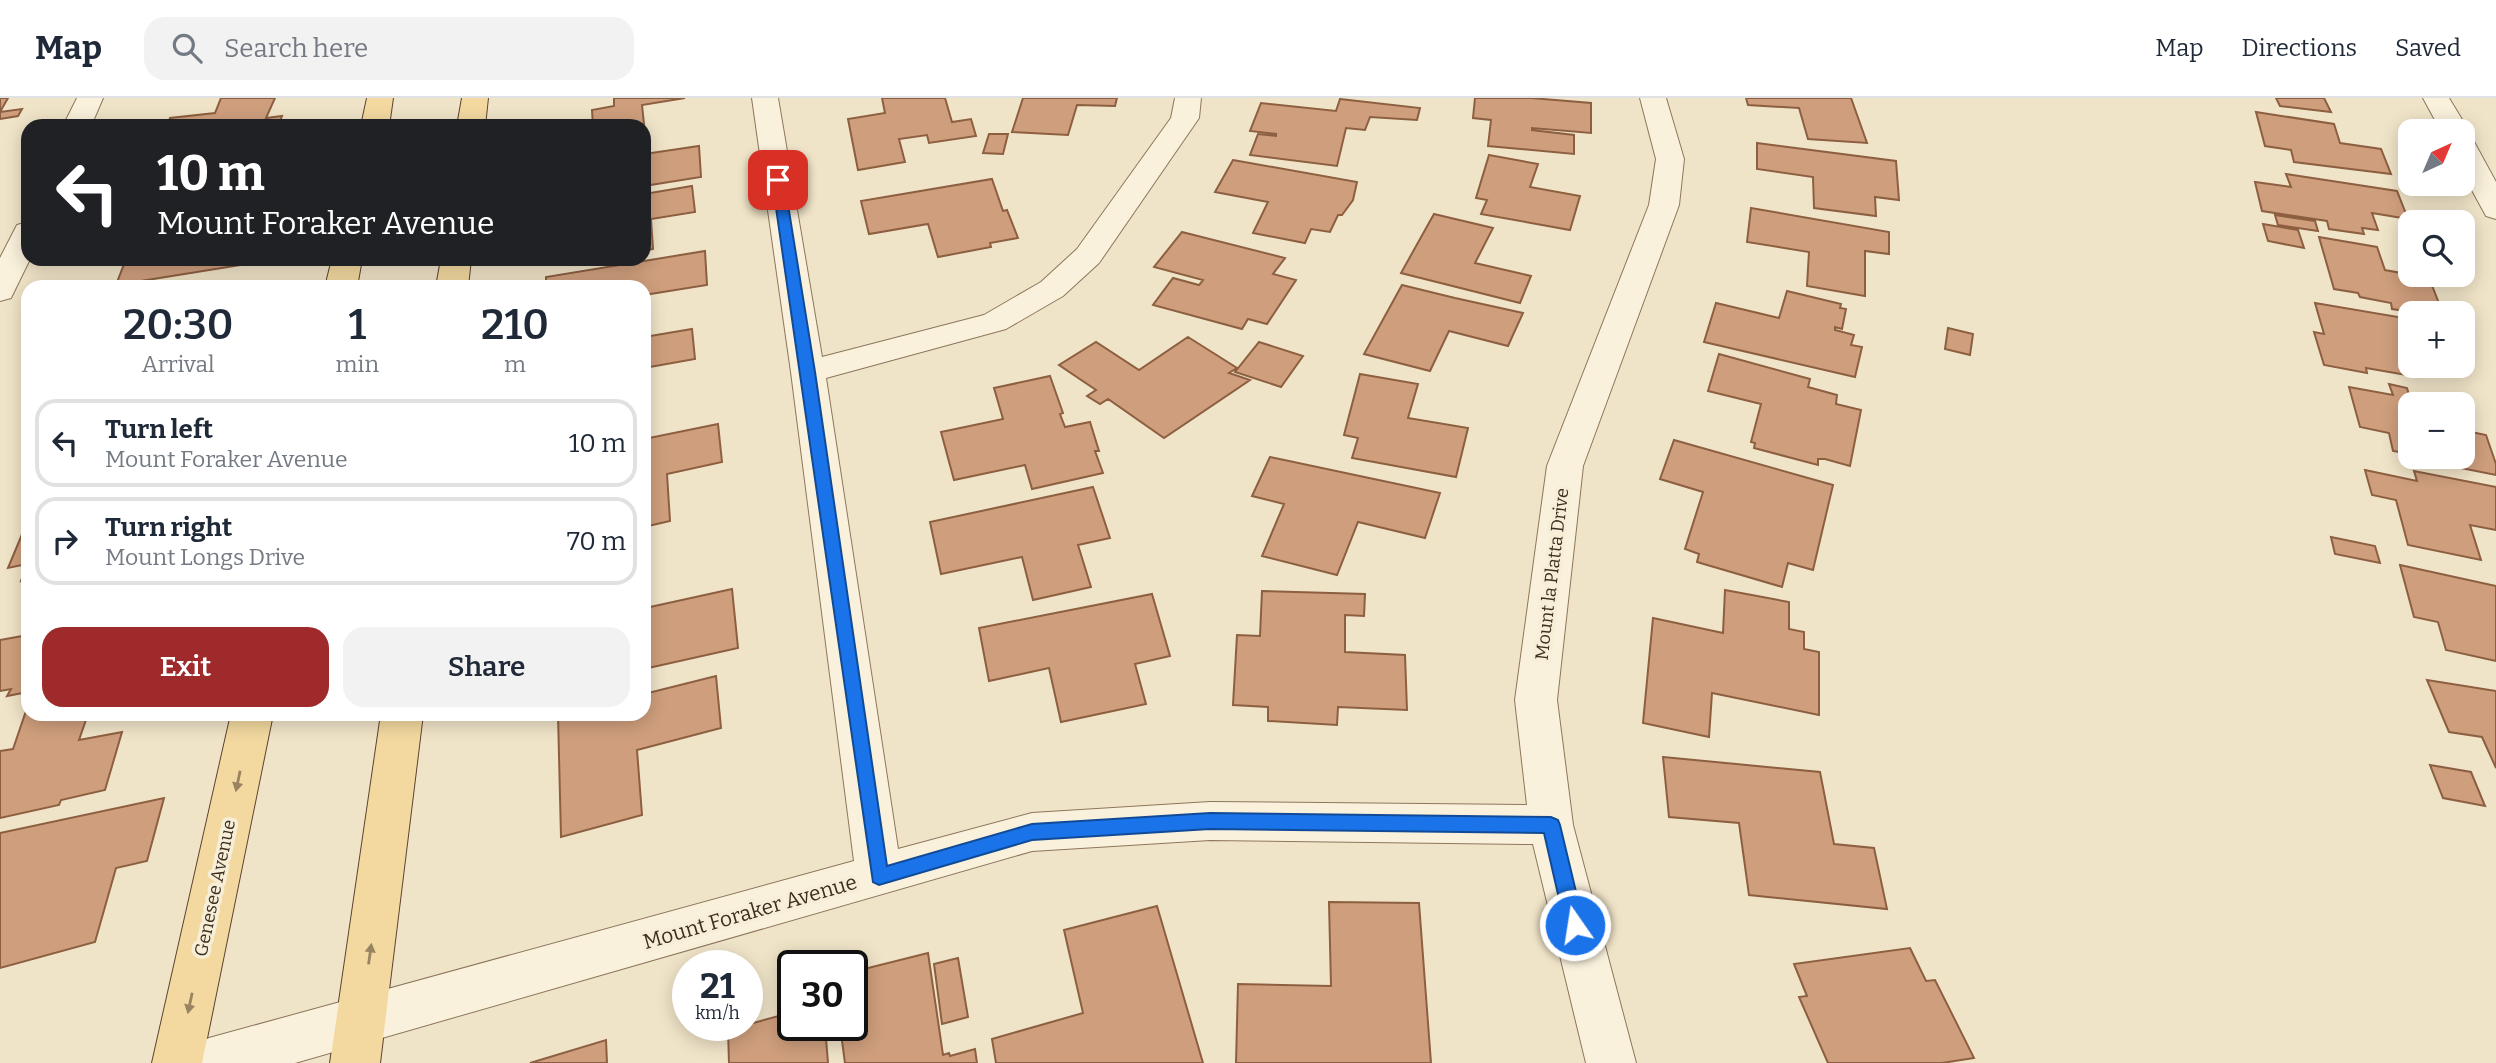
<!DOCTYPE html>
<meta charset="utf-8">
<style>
:root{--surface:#fff;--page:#f2f2f3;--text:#1f2937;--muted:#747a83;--line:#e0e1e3;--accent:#9e2a2b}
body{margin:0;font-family:Bitter,serif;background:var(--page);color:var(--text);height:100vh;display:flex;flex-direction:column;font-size:26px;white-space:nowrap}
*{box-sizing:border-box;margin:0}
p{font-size:23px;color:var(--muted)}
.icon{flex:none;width:38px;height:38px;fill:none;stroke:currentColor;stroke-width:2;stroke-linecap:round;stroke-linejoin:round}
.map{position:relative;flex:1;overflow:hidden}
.sheet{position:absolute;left:21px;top:182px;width:630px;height:441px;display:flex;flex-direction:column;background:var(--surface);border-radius:21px;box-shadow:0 4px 18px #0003}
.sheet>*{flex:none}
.hud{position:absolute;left:21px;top:21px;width:630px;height:147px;border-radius:21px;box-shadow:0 4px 18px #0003;background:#202124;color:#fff;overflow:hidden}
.needle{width:46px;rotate:44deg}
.tools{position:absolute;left:2398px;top:21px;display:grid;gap:14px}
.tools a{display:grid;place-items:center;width:77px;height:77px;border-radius:14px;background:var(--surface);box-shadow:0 4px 18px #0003;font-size:35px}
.speed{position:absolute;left:672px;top:852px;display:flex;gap:14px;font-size:35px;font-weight:700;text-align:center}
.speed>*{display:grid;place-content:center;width:91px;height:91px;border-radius:50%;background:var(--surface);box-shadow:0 4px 18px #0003;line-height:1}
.speed small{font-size:18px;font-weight:400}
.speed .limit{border:4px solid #111;border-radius:10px;background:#fff;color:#111}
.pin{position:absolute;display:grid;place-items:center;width:60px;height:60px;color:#fff;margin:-30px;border-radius:14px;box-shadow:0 4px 10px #0006}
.me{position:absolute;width:77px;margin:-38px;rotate:347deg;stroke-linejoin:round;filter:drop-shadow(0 0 5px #0008)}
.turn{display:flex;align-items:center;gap:24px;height:147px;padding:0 21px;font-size:32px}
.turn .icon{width:91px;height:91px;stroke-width:2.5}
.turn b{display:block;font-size:49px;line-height:60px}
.eta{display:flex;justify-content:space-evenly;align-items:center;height:119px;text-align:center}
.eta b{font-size:42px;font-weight:600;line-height:49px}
.cta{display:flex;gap:14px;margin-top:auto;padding:14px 21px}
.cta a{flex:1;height:80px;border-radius:21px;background:var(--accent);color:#fff;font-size:28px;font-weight:600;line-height:80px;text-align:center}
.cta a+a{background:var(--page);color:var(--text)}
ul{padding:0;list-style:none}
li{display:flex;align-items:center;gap:21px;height:88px;margin:0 14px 10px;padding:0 7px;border:4px solid var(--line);border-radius:21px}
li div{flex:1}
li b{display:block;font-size:26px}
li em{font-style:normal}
header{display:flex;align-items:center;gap:42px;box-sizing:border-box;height:98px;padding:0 35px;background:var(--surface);border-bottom:2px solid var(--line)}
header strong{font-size:33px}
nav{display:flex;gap:38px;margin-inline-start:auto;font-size:24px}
.search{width:490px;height:63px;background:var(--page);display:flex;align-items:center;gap:18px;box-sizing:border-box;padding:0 24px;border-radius:21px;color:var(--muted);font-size:26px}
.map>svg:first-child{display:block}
</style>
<header>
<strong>Map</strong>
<div class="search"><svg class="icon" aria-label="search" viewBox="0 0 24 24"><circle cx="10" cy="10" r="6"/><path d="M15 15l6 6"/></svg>Search here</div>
<nav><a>Map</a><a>Directions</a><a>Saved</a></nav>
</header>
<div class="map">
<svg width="2496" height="965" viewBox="0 0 2496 965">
<rect width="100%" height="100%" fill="#f0e4c8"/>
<!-- building -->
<path fill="#cf9f7d" stroke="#8d5f41" stroke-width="2" d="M 0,0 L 8,0 L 0,14 L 22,11 L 18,18 L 0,21 Z
M 221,0 L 275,0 L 266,20 L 282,18 L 278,28 L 167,28 L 170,20 L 215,15 Z
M 614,0 L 685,0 L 642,7 L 644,26 L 593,28 L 592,12 L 614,8 Z
M 882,0 L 945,0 L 952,24 L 971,21 L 976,38 L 929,45 L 927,37 L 899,41 L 905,64 L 858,72 L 848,21 L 885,15 Z
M 1023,0 L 1117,0 L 1115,8 L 1077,7 L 1068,37 L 1012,34 Z
M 1475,0 L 1531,0 L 1591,5 L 1591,35 L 1532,30 L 1532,32 L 1574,37 L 1574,56 L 1488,48 L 1491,22 L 1473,20 Z
M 1746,0 L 1851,0 L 1867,45 L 1808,41 L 1799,10 L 1748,7 Z
M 2276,0 L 2324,0 L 2331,14 L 2280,8 Z
M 1340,1 L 1420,10 L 1417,22 L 1370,19 L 1365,32 L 1346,30 L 1337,68 L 1250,57 L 1258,36 L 1276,38 L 1276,36 L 1250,33 L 1261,5 L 1336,13 Z
M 2256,14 L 2334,26 L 2340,45 L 2381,51 L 2391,76 L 2294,64 L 2291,52 L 2265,48 Z
M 989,36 L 1008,36 L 1003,56 L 983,55 Z
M 1757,45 L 1896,63 L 1899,102 L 1875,99 L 1876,118 L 1814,110 L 1813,79 L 1757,71 Z
M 699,48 L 701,79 L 644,88 L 644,56 Z
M 1489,57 L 1538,66 L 1530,89 L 1580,98 L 1570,132 L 1481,116 L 1487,102 L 1476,100 Z
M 1233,62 L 1357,84 L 1353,102 L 1342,117 L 1338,117 L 1330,134 L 1311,131 L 1305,145 L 1253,135 L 1268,104 L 1215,94 Z
M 2286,76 L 2397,93 L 2408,121 L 2372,115 L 2378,132 L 2362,130 L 2364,136 L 2329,131 L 2327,123 L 2262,113 L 2255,84 L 2291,89 Z
M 992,81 L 1003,113 L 1007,112 L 1018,140 L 990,145 L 991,149 L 938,159 L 928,126 L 869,136 L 861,103 Z
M 692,88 L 695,114 L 651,121 L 653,151 L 644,153 L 644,96 Z
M 1751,110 L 1889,134 L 1889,156 L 1865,153 L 1865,198 L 1807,188 L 1809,154 L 1747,144 Z
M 1434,116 L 1493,130 L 1475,165 L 1531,178 L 1520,205 L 1401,175 Z
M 2275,117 L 2315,123 L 2318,133 L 2278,127 Z
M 2263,126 L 2298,132 L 2304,150 L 2268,143 Z
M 1182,134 L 1285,160 L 1273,176 L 1296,182 L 1267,226 L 1248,221 L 1242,231 L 1153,207 L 1173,180 L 1199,187 L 1203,182 L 1154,169 Z
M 2319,139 L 2377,149 L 2385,172 L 2429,180 L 2442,213 L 2410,208 L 2412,214 L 2392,211 L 2391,205 L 2360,199 L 2358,195 L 2334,191 Z
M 705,153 L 707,187 L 644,197 L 644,189 L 546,189 L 546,179 Z
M 126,161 L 277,161 L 116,187 Z
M 1402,187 L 1455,200 L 1523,215 L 1508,248 L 1449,233 L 1430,273 L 1364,256 Z
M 1787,193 L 1841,206 L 1840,210 L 1846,211 L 1842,231 L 1835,229 L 1835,232 L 1854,237 L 1851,247 L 1862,249 L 1855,279 L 1704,244 L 1716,205 L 1779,220 Z
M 2315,205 L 2410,221 L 2410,268 L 2414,268 L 2418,279 L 2366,270 L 2367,275 L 2324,267 L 2314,234 L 2324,236 Z
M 1948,230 L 1973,236 L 1970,257 L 1945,251 Z
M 692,231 L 695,261 L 644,270 L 644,239 Z
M 1188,239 L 1237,270 L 1229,275 L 1250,282 L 1164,340 L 1108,301 L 1100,306 L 1087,298 L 1096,292 L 1059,267 L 1096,244 L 1139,272 Z
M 1259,244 L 1303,258 L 1281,289 L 1235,274 Z
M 1719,256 L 1810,281 L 1808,289 L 1837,297 L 1836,306 L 1861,312 L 1850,368 L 1825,361 L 1818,361 L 1818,367 L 1754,350 L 1755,345 L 1751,344 L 1761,306 L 1708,293 Z
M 1360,276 L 1418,286 L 1408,320 L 1468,330 L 1456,379 L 1352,360 L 1358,340 L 1344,337 Z
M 1050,278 L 1063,315 L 1060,316 L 1065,329 L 1090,324 L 1099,353 L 1095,353 L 1103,375 L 1032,391 L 1025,367 L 954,382 L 941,334 L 1003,321 L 994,290 Z
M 2389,286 L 2407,290 L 2410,300 L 2436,306 L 2410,306 L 2410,356 L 2393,353 L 2389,335 L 2360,329 L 2349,289 L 2393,297 Z
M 718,326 L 722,364 L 667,376 L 670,423 L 644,429 L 644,341 Z
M 2462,332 L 2486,337 L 2496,366 L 2496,377 L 2426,363 L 2420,359 L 2462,359 Z
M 1674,342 L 1833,387 L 1813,472 L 1788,465 L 1782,489 L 1697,464 L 1699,456 L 1685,451 L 1703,394 L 1660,381 Z
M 1270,359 L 1440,395 L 1425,440 L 1358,424 L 1337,477 L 1262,458 L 1284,406 L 1252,398 Z
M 2365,372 L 2417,383 L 2414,373 L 2496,389 L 2496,432 L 2470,427 L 2481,462 L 2408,447 L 2396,402 L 2372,397 Z
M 1093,389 L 1110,440 L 1078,447 L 1091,489 L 1033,502 L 1022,459 L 941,476 L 930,424 Z
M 28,428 L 28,481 L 21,483 L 27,466 L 8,470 L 25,429 Z
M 2331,439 L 2375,448 L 2380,465 L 2335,456 Z
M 644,458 L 647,458 L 650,509 L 732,491 L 738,550 L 644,571 Z
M 2400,467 L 2496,488 L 2496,563 L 2446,552 L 2438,524 L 2414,519 Z
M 1725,492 L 1789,504 L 1789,531 L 1804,534 L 1804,551 L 1819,554 L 1819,617 L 1712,595 L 1709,639 L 1643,625 L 1653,520 L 1723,535 Z
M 1262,493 L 1365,496 L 1364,518 L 1345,517 L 1345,554 L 1405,557 L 1407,612 L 1338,609 L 1337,627 L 1268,623 L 1268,609 L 1233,607 L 1237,537 L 1260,538 Z
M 1152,496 L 1170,558 L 1135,566 L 1146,606 L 1061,624 L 1049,570 L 989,583 L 979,530 Z
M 28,537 L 28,594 L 7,598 L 11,591 L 0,593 L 0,542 Z
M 716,578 L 721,630 L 637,652 L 642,717 L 561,739 L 558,617 L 644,616 L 644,596 Z
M 2427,582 L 2496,593 L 2496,670 L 2482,639 L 2449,634 Z
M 28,607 L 28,616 L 88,616 L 79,642 L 122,634 L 105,692 L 61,702 L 59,707 L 0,720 L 0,653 L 13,651 Z
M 1663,659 L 1820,674 L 1834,746 L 1874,750 L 1887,811 L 1749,797 L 1739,725 L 1669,719 Z
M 2430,667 L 2471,674 L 2485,708 L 2443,700 Z
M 164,700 L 147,763 L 116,770 L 95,844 L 0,870 L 0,735 Z
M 1329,804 L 1419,805 L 1431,965 L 1236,965 L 1238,886 L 1331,888 Z
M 1157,808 L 1203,965 L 996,965 L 992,941 L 1083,915 L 1064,832 Z
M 1910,850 L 1926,883 L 1935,882 L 1974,960 L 1942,965 L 1828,965 L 1799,899 L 1807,898 L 1794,866 Z
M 928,855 L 943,957 L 949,955 L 950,958 L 975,951 L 977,965 L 845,965 L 840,928 L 852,928 L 852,874 Z
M 958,860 L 968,919 L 942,926 L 934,866 Z
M 793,914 L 793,928 L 825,928 L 828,965 L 729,965 L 728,932 Z
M 606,942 L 607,965 L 530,965 Z"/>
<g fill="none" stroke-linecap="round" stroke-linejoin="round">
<!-- minor casing -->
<g stroke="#8d765c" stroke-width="2">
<path id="minor" d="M 77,0 L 103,0 L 91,28 L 63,28 Z
M 752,0 L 778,0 L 822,259 L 984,217 L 1041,184 L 1077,151 L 1171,20 L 1175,0 L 1201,0 L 1199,20 L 1099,165 L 1063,198 L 1006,231 L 826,280 L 898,751 L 1032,715 L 1210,704 L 1527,707 L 1515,602 L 1547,368 L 1649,107 L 1656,61 L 1640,0 L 1666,0 L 1684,61 L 1679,107 L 1583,368 L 1557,602 L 1573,727 L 1636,965 L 1586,965 L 1533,746 L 1210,742 L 1032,753 L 295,965 L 184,965 L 191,948 L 209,940 L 854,763 L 791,274 Z
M 28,124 L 28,161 L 30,161 L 11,200 L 0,203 L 0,160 L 17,127 Z"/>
</g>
<!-- tertiary casing -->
<g stroke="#8d765c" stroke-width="2">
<path id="tertiary" d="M 2423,0 L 2449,0 L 2469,33 L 2465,38 L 2472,40 L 2496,84 L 2496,121 L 2486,118 L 2462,74 L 2462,33 L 2441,33 Z"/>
</g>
<!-- primary casing -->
<g stroke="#5b4430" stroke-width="2">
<path id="primary" d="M 367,0 L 393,0 L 389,28 L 361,28 Z
M 462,0 L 488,0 L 485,28 L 457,28 Z
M 332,161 L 362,161 L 357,189 L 325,189 Z
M 441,161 L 471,161 L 468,189 L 436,189 Z
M 231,616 L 273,616 L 202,965 L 152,965 Z
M 381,616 L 423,616 L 380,965 L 330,965 Z"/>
</g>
<!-- minor -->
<use href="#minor" fill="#faf1dc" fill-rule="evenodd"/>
<!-- tertiary -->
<use href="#tertiary" fill="#faf1dc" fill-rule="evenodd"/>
<!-- primary -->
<use href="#primary" fill="#f3d9a0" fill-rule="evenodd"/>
</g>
<!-- one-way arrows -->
<defs><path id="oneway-solid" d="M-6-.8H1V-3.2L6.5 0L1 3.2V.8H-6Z" transform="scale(1.75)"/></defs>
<g fill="#988460">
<use href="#oneway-solid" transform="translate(238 683) rotate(102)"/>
<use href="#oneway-solid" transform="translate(370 856) rotate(-82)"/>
<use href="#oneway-solid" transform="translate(190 905) rotate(102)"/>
</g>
<!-- route -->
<path fill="#1a73e8" stroke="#114b97" stroke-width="2" d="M 778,79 L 784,82 L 815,274 L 887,768 L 1032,726 L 1210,715 L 1551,719 L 1558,722 L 1560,727 L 1584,827 L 1582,833 L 1575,835 L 1568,833 L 1565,827 L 1544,735 L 1210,731 L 1032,742 L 879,787 L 873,784 L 772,82 Z"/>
<g text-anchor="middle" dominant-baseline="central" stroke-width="7" stroke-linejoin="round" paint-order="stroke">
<!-- street labels -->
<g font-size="18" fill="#3d2e20" stroke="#f7eed8">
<text transform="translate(1552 476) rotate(-83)">Mount la Platta Drive</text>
<text transform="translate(215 790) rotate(-78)">Genesee Avenue</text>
</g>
<!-- near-street labels -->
<g font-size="21" fill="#3d2e20" stroke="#f7eed8">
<text transform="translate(750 814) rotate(-16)">Mount Foraker Avenue</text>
</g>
</g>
</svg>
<div class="tools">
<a><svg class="needle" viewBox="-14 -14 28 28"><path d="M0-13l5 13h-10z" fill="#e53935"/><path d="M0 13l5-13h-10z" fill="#747a83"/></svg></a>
<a><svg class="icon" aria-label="search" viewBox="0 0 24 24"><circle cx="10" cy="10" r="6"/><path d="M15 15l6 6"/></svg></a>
<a>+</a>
<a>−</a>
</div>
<div class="speed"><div>21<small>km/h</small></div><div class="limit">30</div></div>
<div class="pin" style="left:778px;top:82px;background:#d93025"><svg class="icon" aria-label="arrive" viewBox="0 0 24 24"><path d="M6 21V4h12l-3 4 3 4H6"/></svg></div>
<svg class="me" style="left:1575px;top:827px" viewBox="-20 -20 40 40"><circle r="17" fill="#1a73e8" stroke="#fff" stroke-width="3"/><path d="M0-11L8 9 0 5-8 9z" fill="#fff"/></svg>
<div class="hud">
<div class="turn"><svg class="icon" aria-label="left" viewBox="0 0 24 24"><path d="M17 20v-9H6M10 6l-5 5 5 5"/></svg><div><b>10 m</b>Mount Foraker Avenue</div></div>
</div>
<section class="sheet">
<div class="eta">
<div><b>20:30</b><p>Arrival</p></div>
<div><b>1</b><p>min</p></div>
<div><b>210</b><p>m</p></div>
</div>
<ul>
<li><svg class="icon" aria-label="left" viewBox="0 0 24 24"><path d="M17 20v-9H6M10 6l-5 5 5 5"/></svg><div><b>Turn left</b><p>Mount Foraker Avenue</p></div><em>10 m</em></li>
<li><svg class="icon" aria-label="right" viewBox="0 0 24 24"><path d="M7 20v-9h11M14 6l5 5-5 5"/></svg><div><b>Turn right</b><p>Mount Longs Drive</p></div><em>70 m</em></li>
</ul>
<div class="cta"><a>Exit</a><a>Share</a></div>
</section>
</div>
